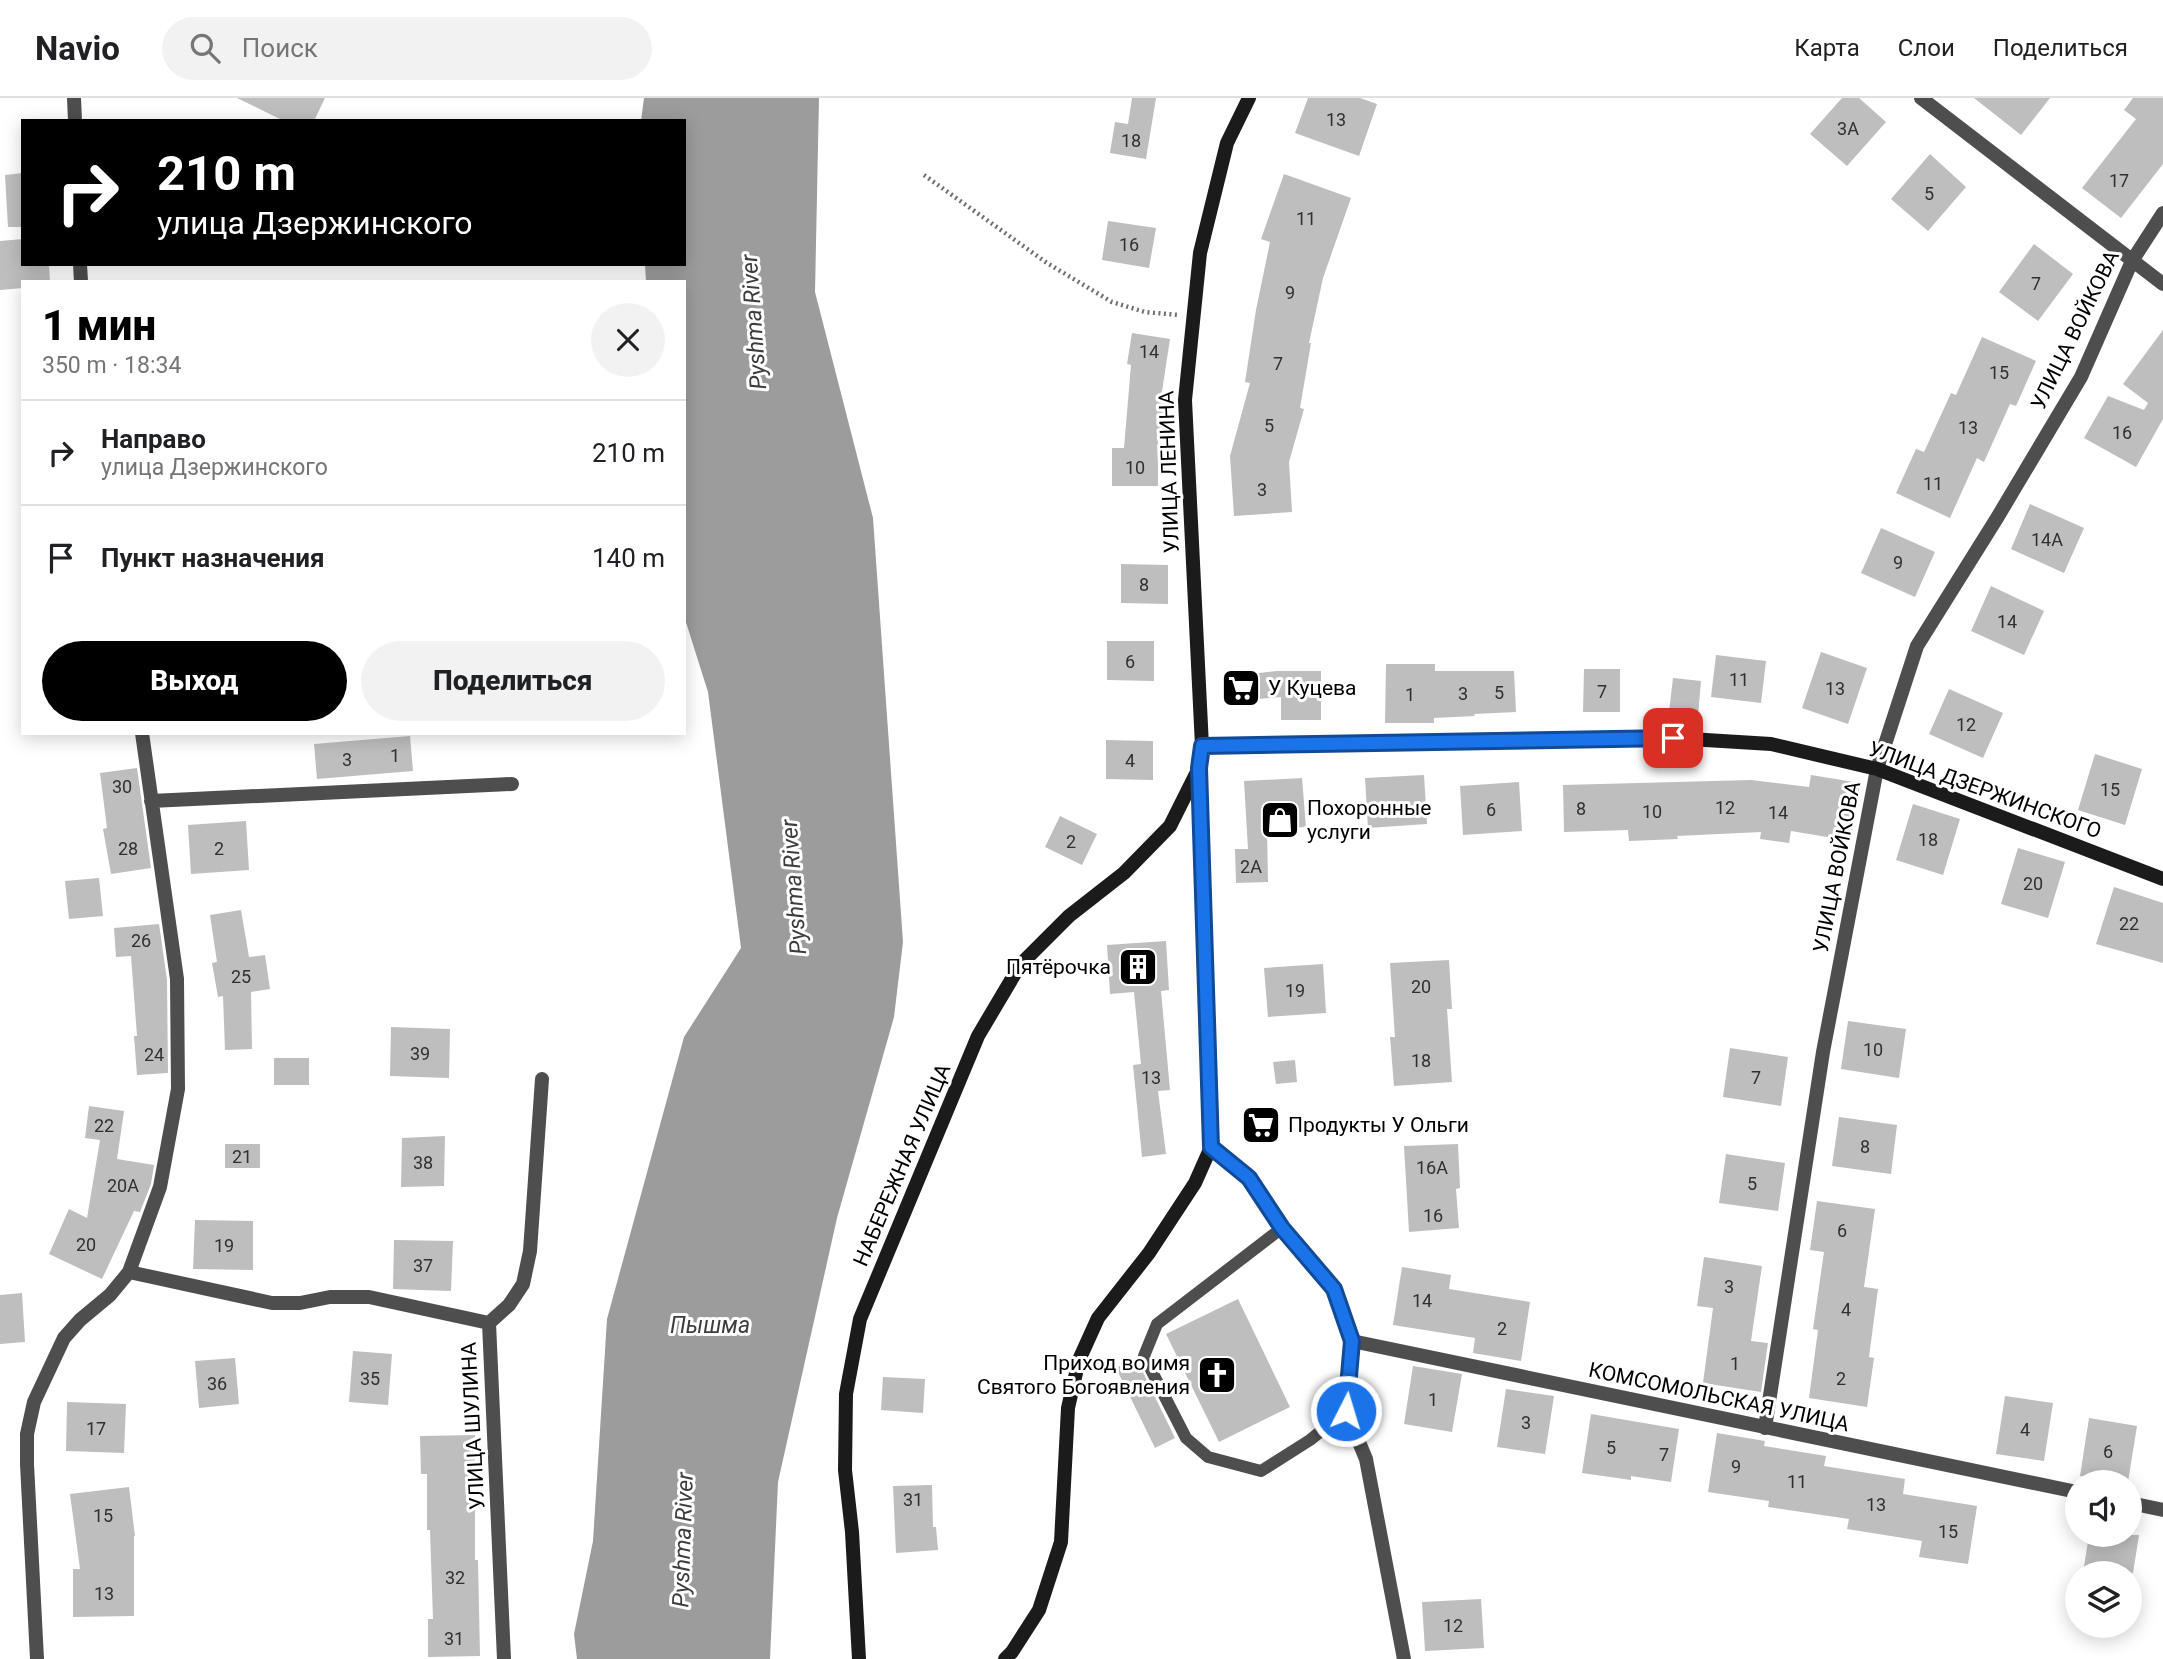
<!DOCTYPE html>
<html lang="ru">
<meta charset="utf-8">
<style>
:root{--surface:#fff;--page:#f2f2f2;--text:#202124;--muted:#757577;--line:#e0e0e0;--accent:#000}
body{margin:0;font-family:Roboto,sans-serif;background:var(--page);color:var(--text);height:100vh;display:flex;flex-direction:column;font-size:26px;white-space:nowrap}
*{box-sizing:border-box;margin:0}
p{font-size:23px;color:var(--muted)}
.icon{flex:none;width:38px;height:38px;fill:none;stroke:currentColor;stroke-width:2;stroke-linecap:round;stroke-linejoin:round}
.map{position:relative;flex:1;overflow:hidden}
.drawer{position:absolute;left:21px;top:182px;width:665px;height:455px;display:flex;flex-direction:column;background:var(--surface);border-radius:0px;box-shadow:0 4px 18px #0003}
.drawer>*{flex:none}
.top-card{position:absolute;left:21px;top:21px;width:665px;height:147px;border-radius:0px;box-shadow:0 4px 18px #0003;background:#000;color:#fff;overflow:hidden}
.fabs{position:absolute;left:2065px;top:1372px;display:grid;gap:14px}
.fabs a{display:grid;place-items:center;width:77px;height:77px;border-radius:50%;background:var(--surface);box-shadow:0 4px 18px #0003;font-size:35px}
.pin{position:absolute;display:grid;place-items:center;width:60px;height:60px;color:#fff;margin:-30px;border-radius:14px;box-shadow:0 4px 10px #0006}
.me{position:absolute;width:77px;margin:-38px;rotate:5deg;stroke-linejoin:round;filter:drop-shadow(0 0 5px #0008)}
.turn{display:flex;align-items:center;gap:24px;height:147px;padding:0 21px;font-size:32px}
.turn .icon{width:91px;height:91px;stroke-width:2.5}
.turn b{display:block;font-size:49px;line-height:60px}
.round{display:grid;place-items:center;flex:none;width:74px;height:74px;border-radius:37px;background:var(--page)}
.overview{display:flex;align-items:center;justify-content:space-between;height:119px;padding:0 21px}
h1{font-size:42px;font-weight:800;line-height:52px;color:var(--accent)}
.button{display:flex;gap:14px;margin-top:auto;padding:14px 21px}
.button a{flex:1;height:80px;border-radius:42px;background:var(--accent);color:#fff;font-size:28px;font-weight:800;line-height:80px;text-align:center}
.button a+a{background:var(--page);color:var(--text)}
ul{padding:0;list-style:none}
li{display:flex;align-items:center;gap:21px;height:105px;padding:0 21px;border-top:2px solid var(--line)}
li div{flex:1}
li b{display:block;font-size:26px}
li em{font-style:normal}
header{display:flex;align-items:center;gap:42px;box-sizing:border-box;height:98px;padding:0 35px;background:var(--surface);border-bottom:2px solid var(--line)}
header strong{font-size:33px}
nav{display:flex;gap:38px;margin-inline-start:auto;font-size:24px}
.search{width:490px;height:63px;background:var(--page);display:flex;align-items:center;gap:18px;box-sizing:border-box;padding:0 24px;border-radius:38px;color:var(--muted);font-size:26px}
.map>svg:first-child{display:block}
</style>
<header>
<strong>Navio</strong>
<div class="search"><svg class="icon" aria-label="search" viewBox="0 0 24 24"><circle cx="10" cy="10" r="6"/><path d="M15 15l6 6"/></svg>Поиск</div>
<nav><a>Карта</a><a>Слои</a><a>Поделиться</a></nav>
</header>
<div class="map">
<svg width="2163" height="1561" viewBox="0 0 2163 1561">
<rect width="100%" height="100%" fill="#fff"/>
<!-- water -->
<path fill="#9c9c9c" d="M 644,0 L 819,0 L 815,194 L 873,420 L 903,844 L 894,919 L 837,1120 L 778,1384 L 770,1561 L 577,1561 L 574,1536 L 593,1443 L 607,1221 L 684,939 L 741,850 L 708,594 L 684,518 L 684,184 L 646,184 L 645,166 L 684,166 L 684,23 L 641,23 Z"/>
<!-- building -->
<path fill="#bebebe" d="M 237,0 L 325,0 L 314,23 L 284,23 Z
M 1132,0 L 1156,0 L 1146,61 L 1110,55 L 1115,24 L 1128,26 Z
M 1308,0 L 1360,0 L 1377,6 L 1359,58 L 1295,35 Z
M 1842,0 L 1859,0 L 1886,24 L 1847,68 L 1810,36 Z
M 1974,0 L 2050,0 L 2021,37 Z
M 2133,0 L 2163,0 L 2163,66 L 2121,120 L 2082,90 L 2136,21 L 2124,12 Z
M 1930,56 L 1966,89 L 1928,133 L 1891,101 Z
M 23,75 L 23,129 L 8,129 L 5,77 Z
M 1284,76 L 1351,100 L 1323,180 L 1309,245 L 1311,245 L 1300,310 L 1304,311 L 1289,364 L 1292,414 L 1234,418 L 1230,358 L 1250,285 L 1245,284 L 1256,212 L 1270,144 L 1261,141 Z
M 1108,123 L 1156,130 L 1149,170 L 1102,162 Z
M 23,141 L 23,166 L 49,166 L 50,184 L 23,184 L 23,190 L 0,192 L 0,143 Z
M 2034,146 L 2073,176 L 2038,223 L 1999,194 Z
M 2163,232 L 2163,321 L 2136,369 L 2084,340 L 2108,298 L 2144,312 L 2148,305 L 2123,286 Z
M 1132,235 L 1170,241 L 1161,300 L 1166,301 L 1164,333 L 1158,332 L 1158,388 L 1112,388 L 1112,350 L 1124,350 L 1131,267 L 1127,266 Z
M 1982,239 L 2036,263 L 2016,308 L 2010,306 L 1984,364 L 1977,360 L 1950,420 L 1896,395 L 1916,351 L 1924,354 L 1951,295 L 1956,297 Z
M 2030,406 L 2084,430 L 2064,475 L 2011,451 Z
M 1881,430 L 1935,454 L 1915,499 L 1861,475 Z
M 1121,466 L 1168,467 L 1168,506 L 1121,505 Z
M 1991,488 L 2044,513 L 2024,557 L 1971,533 Z
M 1107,543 L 1154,543 L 1154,583 L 1107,582 Z
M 1821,554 L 1867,570 L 1848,626 L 1802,610 Z
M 1716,557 L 1766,563 L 1761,605 L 1711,599 Z
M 1386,566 L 1435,566 L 1435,573 L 1514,573 L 1516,614 L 1474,616 L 1475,618 L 1434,620 L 1434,625 L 1385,625 Z
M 1584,571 L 1620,571 L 1620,614 L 1583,614 Z
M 1277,573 L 1321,573 L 1321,622 L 1281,622 L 1281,599 L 1236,603 L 1233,578 Z
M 1673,580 L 1701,583 L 1698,618 L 1669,614 Z
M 1949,591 L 2003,615 L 1983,660 L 1929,636 Z
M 410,638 L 413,673 L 317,681 L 314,646 Z
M 1106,642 L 1153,643 L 1153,682 L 1106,681 Z
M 2095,656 L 2142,671 L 2125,727 L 2078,712 Z
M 137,670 L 151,770 L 111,776 L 103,731 L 107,730 L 100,675 Z
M 1424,677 L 1427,726 L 1368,730 L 1365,680 Z
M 1811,677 L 1860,685 L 1851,743 L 1791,733 L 1789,745 L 1760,741 L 1761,734 L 1677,738 L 1678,741 L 1629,743 L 1628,732 L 1564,734 L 1563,687 L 1751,682 L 1809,689 Z
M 1302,680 L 1306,729 L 1267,731 L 1268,784 L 1236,785 L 1235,751 L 1248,751 L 1244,683 Z
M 1519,684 L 1522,733 L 1463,737 L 1460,688 Z
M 1913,706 L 1960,721 L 1943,777 L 1896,762 Z
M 1060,718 L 1097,736 L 1082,767 L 1045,749 Z
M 246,723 L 249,772 L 191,776 L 188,727 Z
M 2018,750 L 2065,764 L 2048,820 L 2001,806 Z
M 99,780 L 103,818 L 69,821 L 65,783 Z
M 2114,789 L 2163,805 L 2163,865 L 2096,846 Z
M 241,812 L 249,859 L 265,857 L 270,891 L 251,894 L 252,951 L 225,952 L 223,898 L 218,899 L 212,865 L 217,864 L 210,817 Z
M 159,826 L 167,882 L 168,975 L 137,977 L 134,938 L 137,938 L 131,858 L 116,859 L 114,830 Z
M 1166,843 L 1169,892 L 1161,893 L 1170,992 L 1158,993 L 1166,1056 L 1142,1059 L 1133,967 L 1141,966 L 1134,894 L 1110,896 L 1107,847 Z
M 1449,862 L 1452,911 L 1447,911 L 1452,984 L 1394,988 L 1390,939 L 1395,939 L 1390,865 Z
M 1323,866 L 1326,915 L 1268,919 L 1264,870 Z
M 1848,923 L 1906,931 L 1899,980 L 1841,971 Z
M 391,929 L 450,931 L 449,980 L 390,978 Z
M 1730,950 L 1788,959 L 1781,1008 L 1723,999 Z
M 274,960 L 309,960 L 309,987 L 274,987 Z
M 1295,962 L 1297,984 L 1276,986 L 1273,964 Z
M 89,1008 L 124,1013 L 117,1061 L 154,1067 L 151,1086 L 140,1114 L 134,1113 L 102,1181 L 49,1156 L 69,1111 L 87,1120 L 100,1042 L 85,1040 Z
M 1269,1014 L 1271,1041 L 1253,1042 L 1251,1016 Z
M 1839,1019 L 1897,1027 L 1891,1076 L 1832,1068 Z
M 445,1038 L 444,1088 L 401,1089 L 402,1040 Z
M 225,1046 L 260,1046 L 260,1070 L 225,1070 Z
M 1458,1046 L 1460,1090 L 1456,1091 L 1459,1130 L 1409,1134 L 1404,1048 Z
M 1726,1056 L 1785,1065 L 1778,1113 L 1719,1105 Z
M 1817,1103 L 1875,1111 L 1864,1189 L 1878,1191 L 1869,1259 L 1874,1260 L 1867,1309 L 1809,1300 L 1818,1232 L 1813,1231 L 1824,1154 L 1810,1152 Z
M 195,1122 L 253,1123 L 253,1172 L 193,1171 Z
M 394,1142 L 453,1143 L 451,1193 L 393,1191 Z
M 1704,1159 L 1762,1168 L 1751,1243 L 1768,1245 L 1761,1294 L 1703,1285 L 1713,1210 L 1697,1208 Z
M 1402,1169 L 1451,1177 L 1449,1191 L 1530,1204 L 1521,1263 L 1473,1255 L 1475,1240 L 1393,1227 Z
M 22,1195 L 25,1244 L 0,1246 L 0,1197 Z
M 1238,1201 L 1290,1309 L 1219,1344 L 1166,1236 Z
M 353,1253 L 392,1256 L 388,1307 L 349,1304 Z
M 235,1260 L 239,1306 L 199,1310 L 195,1263 Z
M 1136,1260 L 1175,1340 L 1155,1350 L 1116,1270 Z
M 1413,1268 L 1462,1276 L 1452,1334 L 1404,1326 Z
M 883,1279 L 925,1281 L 923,1315 L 881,1312 Z
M 1506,1291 L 1554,1298 L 1545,1356 L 1497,1349 Z
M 2005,1298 L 2053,1305 L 2044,1363 L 1996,1356 Z
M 67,1304 L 126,1306 L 124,1355 L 66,1353 Z
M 1591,1316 L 1679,1331 L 1671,1384 L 1631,1378 L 1631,1382 L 1582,1375 Z
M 2089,1320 L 2137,1328 L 2128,1384 L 2115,1384 L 2080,1378 Z
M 1717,1335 L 1765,1343 L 1764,1348 L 1826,1358 L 1824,1368 L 1905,1381 L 1903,1396 L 1977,1408 L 1968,1466 L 1919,1459 L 1922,1443 L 1847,1431 L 1849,1421 L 1768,1409 L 1769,1403 L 1708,1394 Z
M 475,1337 L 475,1462 L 478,1462 L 480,1558 L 428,1559 L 428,1521 L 433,1521 L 430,1432 L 427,1432 L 427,1376 L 421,1376 L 420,1338 Z
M 932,1387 L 933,1429 L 936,1429 L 938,1452 L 896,1455 L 893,1388 Z
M 129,1389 L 135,1438 L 134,1438 L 134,1518 L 73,1519 L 73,1471 L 80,1471 L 70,1396 Z
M 2089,1437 L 2139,1437 L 2133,1475 L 2083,1475 Z
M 1481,1501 L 1484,1550 L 1425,1553 L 1422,1504 Z"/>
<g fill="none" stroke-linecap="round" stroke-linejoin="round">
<!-- path -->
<path stroke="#707070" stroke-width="4.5" stroke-dasharray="2 3.5" stroke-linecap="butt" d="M 924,77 L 1047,165 L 1112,204 L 1145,214 L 1179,217"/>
<!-- lane -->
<path stroke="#4e4e4e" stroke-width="12" d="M 1282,1130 L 1157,1226 L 1144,1258 L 1186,1340 L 1208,1359 L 1261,1373 L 1310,1342 L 1346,1313"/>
<!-- street -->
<path stroke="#4e4e4e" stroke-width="14" d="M 74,0 L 75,23
M 1921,0 L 2163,186
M 80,166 L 81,184
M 151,703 L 512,686
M 1211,1049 L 1249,1080 L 1282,1130 L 1334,1191 L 1352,1243 L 1346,1313 L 1366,1361 L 1404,1561
M 129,1174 L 272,1205 L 300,1205 L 330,1199 L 369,1199 L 489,1225
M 1352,1243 L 2077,1394
M 1765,1330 L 1823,954 L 1877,671 L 1917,548 L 1997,420 L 2081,279 L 2132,163 L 2163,115
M 2130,1405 L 2163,1412
M 37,1561 L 27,1366 L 27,1336 L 34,1304 L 64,1240 L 80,1222 L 110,1197 L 129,1174 L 160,1089 L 178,991 L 177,881 L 142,635
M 504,1561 L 489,1225 L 509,1207 L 523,1186 L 530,1153 L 542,981"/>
<!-- secondary -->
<path stroke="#1b1b1b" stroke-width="14" d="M 1202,648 L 1673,640 L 1771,646 L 1877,671 L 2163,781
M 859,1561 L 852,1434 L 845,1372 L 846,1296 L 860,1221 L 978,938 L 1020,867 L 1069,818 L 1124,775 L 1170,728 L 1198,672
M 1005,1561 L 1012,1554 L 1039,1512 L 1061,1444 L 1068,1310 L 1079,1262 L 1098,1220 L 1149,1155 L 1195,1085 L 1211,1049 L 1199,670 L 1202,648 L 1185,302 L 1200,155 L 1227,45 L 1249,0"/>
</g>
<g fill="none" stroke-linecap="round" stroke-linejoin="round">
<!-- route casing -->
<g stroke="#114b97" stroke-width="18">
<path id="route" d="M 1346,1313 L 1352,1243 L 1334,1191 L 1282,1130 L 1249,1080 L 1211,1049 L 1199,670 L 1202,648 L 1673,640"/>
</g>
<!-- route -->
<use href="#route" stroke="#1a73e8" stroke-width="12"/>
</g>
<!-- icons -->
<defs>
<g id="supermarket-square" transform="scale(2.0125)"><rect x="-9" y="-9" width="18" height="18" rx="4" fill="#000" stroke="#fff"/><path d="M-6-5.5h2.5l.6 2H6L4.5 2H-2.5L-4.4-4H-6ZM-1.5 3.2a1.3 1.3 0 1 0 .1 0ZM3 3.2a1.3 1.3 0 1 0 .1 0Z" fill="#fff"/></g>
<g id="shop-square" transform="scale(2.0125)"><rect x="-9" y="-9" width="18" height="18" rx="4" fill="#000" stroke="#fff"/><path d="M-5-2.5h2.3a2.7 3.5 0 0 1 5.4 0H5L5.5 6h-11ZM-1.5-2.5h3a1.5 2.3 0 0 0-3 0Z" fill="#fff"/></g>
<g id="building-square" transform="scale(2.0125)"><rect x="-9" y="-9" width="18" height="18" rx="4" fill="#000" stroke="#fff"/><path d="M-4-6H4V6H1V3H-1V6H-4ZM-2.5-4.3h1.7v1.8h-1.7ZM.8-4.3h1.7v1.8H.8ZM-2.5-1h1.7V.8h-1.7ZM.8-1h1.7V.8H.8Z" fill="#fff"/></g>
<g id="church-square" transform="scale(2.0125)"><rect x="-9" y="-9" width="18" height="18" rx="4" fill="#000" stroke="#fff"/><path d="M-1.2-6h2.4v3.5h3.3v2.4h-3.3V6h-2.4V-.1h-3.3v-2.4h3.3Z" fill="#fff"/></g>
</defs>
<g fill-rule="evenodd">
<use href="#supermarket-square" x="1241" y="590"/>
<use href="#shop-square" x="1280" y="722"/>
<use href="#building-square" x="1138" y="869"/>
<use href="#supermarket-square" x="1261" y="1027"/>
<use href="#church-square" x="1217" y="1277"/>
</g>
<g text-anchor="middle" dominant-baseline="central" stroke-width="6" stroke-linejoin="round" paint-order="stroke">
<!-- number labels -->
<g font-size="18" fill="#303030">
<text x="1336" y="21">13</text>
<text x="1848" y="30">3А</text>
<text x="1131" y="42">18</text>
<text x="2119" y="82">17</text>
<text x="1929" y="95">5</text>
<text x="1306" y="120">11</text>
<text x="1129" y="146">16</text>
<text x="2036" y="185">7</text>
<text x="1290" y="194">9</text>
<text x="1149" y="253">14</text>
<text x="1278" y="265">7</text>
<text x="1999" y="274">15</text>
<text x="1269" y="327">5</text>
<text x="1968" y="329">13</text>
<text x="2122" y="334">16</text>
<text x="1135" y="369">10</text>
<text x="1933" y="385">11</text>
<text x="1262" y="391">3</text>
<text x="2047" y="441">14А</text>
<text x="1898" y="464">9</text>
<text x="1144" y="486">8</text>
<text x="2007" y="523">14</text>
<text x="1130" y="563">6</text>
<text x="1739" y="581">11</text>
<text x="1835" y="590">13</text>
<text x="1602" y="593">7</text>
<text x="1499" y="594">5</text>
<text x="1463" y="595">3</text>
<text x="1410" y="596">1</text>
<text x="1966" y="626">12</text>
<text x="395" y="657">1</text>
<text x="347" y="661">3</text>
<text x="1130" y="662">4</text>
<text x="122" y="688">30</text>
<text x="2110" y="691">15</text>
<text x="1725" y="709">12</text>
<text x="1581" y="710">8</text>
<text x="1491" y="711">6</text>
<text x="1652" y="713">10</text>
<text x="1778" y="714">14</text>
<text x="1928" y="741">18</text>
<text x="1071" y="743">2</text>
<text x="128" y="750">28</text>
<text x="219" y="750">2</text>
<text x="1251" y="768">2А</text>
<text x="2033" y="785">20</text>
<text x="2129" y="825">22</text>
<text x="141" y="842">26</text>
<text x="241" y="878">25</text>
<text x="1421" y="888">20</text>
<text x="1295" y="892">19</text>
<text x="1873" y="951">10</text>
<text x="420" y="955">39</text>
<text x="154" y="956">24</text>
<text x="1421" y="962">18</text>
<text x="1151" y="979">13</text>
<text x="1756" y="979">7</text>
<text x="104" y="1027">22</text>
<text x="1865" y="1048">8</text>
<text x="242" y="1058">21</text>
<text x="423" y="1064">38</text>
<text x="1432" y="1069">16А</text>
<text x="1752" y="1085">5</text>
<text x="123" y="1087">20А</text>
<text x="1433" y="1117">16</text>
<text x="1842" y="1132">6</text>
<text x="86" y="1146">20</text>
<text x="224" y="1147">19</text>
<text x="423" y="1167">37</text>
<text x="1729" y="1188">3</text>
<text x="1422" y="1202">14</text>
<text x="1846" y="1211">4</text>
<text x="1502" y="1230">2</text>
<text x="1735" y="1265">1</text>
<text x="370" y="1280">35</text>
<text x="1841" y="1280">2</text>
<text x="217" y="1285">36</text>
<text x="1433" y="1301">1</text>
<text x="1526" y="1324">3</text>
<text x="96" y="1330">17</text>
<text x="2025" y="1331">4</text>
<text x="1611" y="1349">5</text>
<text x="2108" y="1353">6</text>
<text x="1664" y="1356">7</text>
<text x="1736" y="1368">9</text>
<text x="1797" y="1383">11</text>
<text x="913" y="1401">31</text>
<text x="1876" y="1406">13</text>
<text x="103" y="1417">15</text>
<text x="1948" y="1433">15</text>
<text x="455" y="1479">32</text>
<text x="104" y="1495">13</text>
<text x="1453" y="1527">12</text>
<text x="454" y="1540">31</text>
</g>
<!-- street labels -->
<g font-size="21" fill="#000" stroke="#fff">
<text transform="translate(2075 232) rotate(-64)">УЛИЦА ВОЙКОВА</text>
<text transform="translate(1169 374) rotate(-92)">УЛИЦА ЛЕНИНА</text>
<text transform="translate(1985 692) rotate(20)">УЛИЦА ДЗЕРЖИНСКОГО</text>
<text transform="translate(1837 769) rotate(-79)">УЛИЦА ВОЙКОВА</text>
<text transform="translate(902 1067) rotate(-67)">НАБЕРЕЖНАЯ УЛИЦА</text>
<text transform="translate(1719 1299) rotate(12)">КОМСОМОЛЬСКАЯ УЛИЦА</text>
<text transform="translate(473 1328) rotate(-93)">УЛИЦА ШУЛИНА</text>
</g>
<!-- poi labels -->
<g font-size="21" fill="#000" stroke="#fff" text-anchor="start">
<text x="1268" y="590">У Куцева</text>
<text x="1307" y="710">Похоронные<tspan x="1307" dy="24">услуги</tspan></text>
<text x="1111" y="869" text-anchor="end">Пятёрочка</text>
<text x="1288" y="1027">Продукты У Ольги</text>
<text x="1190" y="1265" text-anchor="end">Приход во имя<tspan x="1190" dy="24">Святого Богоявления</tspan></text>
</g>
<!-- water labels -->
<g font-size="23" font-style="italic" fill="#3d3d3d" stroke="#fff">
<text transform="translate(754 224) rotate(-94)">Pyshma River</text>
<text transform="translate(794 789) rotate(-94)">Pyshma River</text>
<text x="710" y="1227">Пышма</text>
<text transform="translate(683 1442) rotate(-88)">Pyshma River</text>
</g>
</g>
</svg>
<div class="fabs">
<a><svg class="icon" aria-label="sound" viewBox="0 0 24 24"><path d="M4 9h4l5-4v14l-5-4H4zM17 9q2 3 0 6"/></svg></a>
<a><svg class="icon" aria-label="layers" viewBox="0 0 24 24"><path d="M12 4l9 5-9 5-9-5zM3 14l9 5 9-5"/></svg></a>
</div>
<div class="pin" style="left:1673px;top:640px;background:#d93025"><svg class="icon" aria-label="arrive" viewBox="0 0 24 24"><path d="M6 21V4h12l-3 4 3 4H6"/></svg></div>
<svg class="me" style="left:1346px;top:1313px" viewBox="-20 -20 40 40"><circle r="17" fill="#1a73e8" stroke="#fff" stroke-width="3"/><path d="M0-11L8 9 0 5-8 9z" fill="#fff"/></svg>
<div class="top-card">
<div class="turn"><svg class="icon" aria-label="right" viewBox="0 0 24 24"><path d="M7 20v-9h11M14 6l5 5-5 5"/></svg><div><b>210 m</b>улица Дзержинского</div></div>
</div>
<section class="drawer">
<div class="overview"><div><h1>1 мин</h1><p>350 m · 18:34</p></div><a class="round"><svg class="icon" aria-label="close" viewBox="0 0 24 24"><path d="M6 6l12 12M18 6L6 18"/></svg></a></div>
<ul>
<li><svg class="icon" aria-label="right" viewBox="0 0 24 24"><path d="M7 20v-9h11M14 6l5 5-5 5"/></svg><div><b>Направо</b><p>улица Дзержинского</p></div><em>210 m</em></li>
<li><svg class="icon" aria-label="arrive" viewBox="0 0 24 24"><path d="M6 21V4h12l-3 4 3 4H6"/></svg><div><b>Пункт назначения</b></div><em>140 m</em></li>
</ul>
<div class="button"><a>Выход</a><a>Поделиться</a></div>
</section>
</div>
